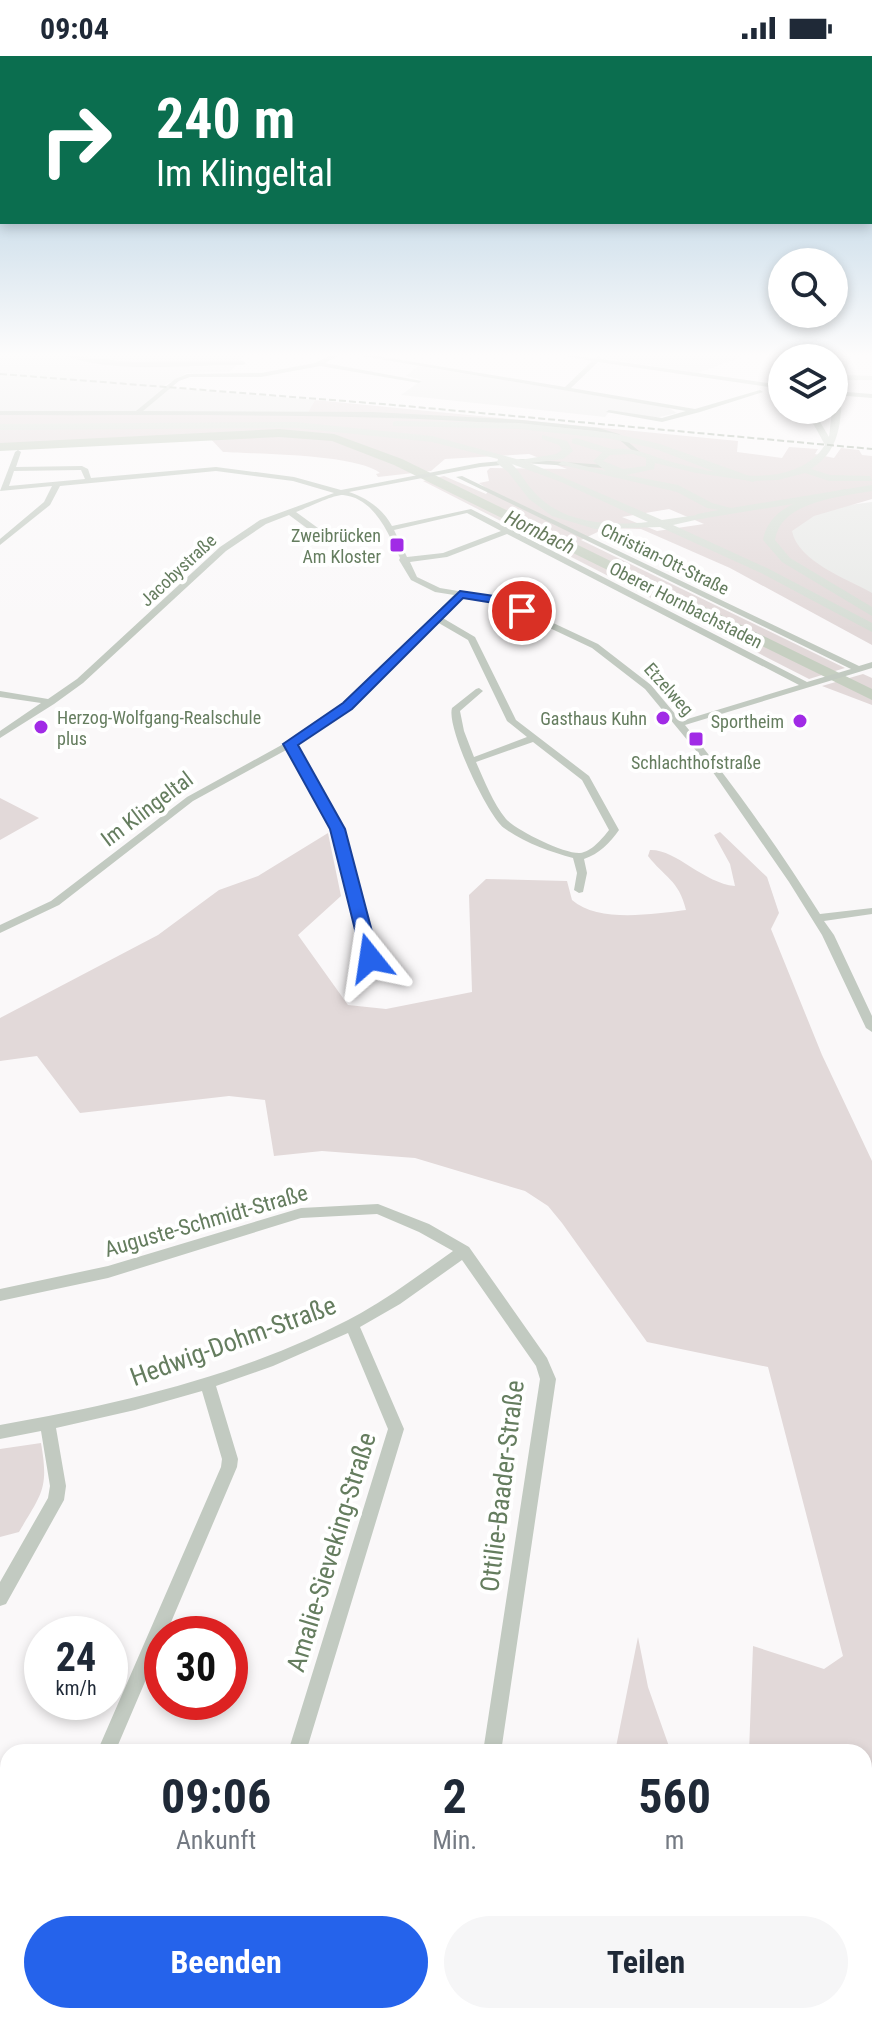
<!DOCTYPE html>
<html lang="de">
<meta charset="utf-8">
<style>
:root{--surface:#fff;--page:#f6f6f7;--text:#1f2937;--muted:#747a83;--accent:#2563eb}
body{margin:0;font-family:"Roboto Condensed",sans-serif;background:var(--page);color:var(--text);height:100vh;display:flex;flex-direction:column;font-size:30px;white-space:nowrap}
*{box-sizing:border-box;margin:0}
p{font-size:26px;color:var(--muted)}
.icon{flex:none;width:44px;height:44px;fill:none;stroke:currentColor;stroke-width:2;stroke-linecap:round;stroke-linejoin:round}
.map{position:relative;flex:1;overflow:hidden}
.drawer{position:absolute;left:0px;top:1688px;width:872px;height:280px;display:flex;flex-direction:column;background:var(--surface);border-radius:24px 24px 0 0;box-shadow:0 4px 12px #0003}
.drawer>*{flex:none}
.banner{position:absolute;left:0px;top:0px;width:872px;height:168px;box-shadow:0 4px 12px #0003;background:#0b6e4f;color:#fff;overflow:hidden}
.tools{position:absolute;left:768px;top:192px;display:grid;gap:16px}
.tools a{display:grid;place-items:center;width:80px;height:80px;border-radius:50%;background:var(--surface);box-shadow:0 4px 12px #0003;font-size:40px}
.speed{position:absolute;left:24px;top:1560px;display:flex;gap:16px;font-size:40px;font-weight:700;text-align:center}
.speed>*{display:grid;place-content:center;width:104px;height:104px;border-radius:50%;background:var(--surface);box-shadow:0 4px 12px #0003;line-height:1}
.speed small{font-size:20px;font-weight:400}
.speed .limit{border:12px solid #d22;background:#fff;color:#111}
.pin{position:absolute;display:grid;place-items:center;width:68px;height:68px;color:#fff;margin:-34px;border:4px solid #fff;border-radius:50%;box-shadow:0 2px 8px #0007}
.me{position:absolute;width:88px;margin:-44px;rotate:345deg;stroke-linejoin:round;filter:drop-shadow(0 0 6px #0008)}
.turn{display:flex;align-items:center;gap:28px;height:168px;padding:0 24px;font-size:36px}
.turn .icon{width:104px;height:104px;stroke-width:2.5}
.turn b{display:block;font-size:56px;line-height:68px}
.eta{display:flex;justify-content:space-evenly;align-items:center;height:136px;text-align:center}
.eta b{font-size:48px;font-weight:700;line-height:56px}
.primary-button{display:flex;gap:16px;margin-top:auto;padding:16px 24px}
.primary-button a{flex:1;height:92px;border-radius:48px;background:var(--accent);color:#fff;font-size:32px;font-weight:700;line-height:92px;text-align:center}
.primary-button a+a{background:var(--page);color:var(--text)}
.status{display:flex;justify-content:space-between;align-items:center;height:56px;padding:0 40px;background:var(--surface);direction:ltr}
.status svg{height:22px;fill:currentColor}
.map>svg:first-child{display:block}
</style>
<div class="status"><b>09:04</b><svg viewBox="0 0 49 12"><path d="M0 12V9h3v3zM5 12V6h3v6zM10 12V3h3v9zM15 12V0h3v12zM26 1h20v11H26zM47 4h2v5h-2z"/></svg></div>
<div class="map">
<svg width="872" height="1968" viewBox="0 0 872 1968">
<rect width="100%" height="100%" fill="#faf8f9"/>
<!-- built -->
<path fill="#e8e9e7" d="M 0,299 L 246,299 L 229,316 L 187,317 L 161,331 L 315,344 L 307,358 L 0,359 Z
M 605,299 L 742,299 L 744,300 L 698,317 L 603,302 Z
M 418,310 L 667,351 L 677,357 L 655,362 L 609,356 L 605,361 L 401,339 L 422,324 L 406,320 Z
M 872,446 L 872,545 L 794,498 L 790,467 L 834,451 Z"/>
<!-- green -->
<path fill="#e2d9d9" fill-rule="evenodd" d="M 315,344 L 738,385 L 737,396 L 782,402 L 789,391 L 818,393 L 815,398 L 834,402 L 841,392 L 859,394 L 862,399 L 872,400 L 872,443 L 814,460 L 792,475 C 798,506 848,523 872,537 L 872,589 L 730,512 L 641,473 L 606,472 L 581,484 L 845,612 L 809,623 L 423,425 L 444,420 L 486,438 L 489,434 L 479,427 L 489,425 L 487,415 L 490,412 L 567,413 L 529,398 L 445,403 L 431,415 L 378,421 L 376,418 L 380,417 C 356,398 257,398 223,396 L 209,381 L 0,394 L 0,359 L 307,358 ZM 669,453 L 704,468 L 657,475 L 622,461 Z
M 863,618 L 872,622 L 872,649 L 822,630 Z
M 0,742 L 39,762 L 0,784 Z
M 720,776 L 767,821 L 779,857 L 771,873 L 822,999 L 872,1105 L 872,1968 L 475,1968 L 483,1960 L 864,1960 L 864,1696 L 749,1696 L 753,1590 L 824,1613 L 843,1600 L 768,1311 L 647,1286 L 562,1167 L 548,1150 L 525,1135 L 415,1102 L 322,1095 L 274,1100 L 265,1044 L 229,1040 L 80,1057 L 37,1000 L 0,1005 L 0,962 L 158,879 L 219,834 L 258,820 L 328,777 L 341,840 L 298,879 L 348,949 L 386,953 L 472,936 L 469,839 L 486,823 L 567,825 L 572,844 C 598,867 653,858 686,854 C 679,824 664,821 648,800 L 650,794 C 676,793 703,827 735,830 L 730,808 L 714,779 Z
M 41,1387 C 49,1433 42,1437 19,1476 L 0,1481 L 0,1393 Z
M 638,1581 L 648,1631 L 671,1696 L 615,1696 Z"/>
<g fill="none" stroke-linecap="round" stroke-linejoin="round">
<!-- river -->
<path fill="#c6cfc1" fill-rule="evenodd" d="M 279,373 L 334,378 L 402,403 L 872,633 L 872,644 L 394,409 L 332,385 L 279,381 L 0,395 L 0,387 Z"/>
<!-- minor -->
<path fill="#c2cac1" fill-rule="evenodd" d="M 63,299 L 132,306 L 243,305 L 246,307 L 243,309 C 189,308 113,319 63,299 Z
M 331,299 L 339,299 L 325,307 L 422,325 L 419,327 L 320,310 L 261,321 L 190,321 L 179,325 L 143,355 L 373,356 L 522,364 L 599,372 L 619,378 L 640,396 L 635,397 L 615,380 L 596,375 C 398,355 199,360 0,359 L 0,355 L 136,355 L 175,323 L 187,318 L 261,317 L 315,307 Z
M 356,299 L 371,299 L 565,331 L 592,305 L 560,299 L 596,302 L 599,300 L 601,303 L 782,329 L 782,333 L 598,306 L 571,332 L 695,353 L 760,334 L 763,336 L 700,356 L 662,366 L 606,356 L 609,354 L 662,362 L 686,355 Z
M 834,335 L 872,338 L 872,342 L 834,339 Z
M 18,394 L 21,396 L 16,411 L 82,410 L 88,413 L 91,422 L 216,411 L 294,421 L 341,434 L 480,407 L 523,403 L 605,409 L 605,411 L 603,412 L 523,407 L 480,411 L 349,436 C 367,442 383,453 392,470 L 471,453 L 807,626 L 851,613 L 456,421 L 462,420 L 859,610 L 872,606 L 872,612 L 685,669 C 734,729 779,793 820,858 L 872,852 L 872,858 L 824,865 L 834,879 L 872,960 L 872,976 L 866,972 L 822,879 L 789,826 L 708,709 L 645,633 L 592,592 L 495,546 L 462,540 L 441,561 L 475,581 L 516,664 L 589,720 L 619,774 C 610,787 599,798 584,803 L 587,817 L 583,836 L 579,837 L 574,834 L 577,817 L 573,802 C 550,796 523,786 504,772 C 487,759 446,671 452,652 L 476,633 L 479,632 L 483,635 L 460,655 L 464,675 L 474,701 L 527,681 L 507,665 L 468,584 L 437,566 L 350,652 L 295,689 L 343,773 L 376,902 L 374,905 L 370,906 L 364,902 L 333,773 L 288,693 L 193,745 L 59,849 L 0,877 L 0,869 L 51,845 L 187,741 L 287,686 L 344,648 L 454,539 L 435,536 L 411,524 L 399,504 L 400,502 C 389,479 375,442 343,439 C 332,439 307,452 296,456 L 333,483 L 333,487 L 327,487 L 289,459 L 266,468 L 226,495 L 83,627 L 54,648 L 0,682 L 0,675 L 41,647 L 0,641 L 0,635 L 48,643 L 77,623 L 220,491 L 260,464 L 334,437 L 293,425 L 216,415 L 60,430 L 50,449 L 0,489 L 0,483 L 44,446 L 52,430 L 0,435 L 15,396 ZM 81,414 L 85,423 L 9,430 L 14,415 ZM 467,457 L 501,475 L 443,497 L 407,501 L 394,474 ZM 507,478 L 799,629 L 681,665 L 651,629 L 598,588 L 500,542 L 440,532 L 417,521 L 410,506 L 447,501 ZM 533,686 L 582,724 L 609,774 C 602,783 591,796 580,797 C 564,798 516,774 506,763 C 493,747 484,724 476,706 Z
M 378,1148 L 429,1168 L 469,1191 L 547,1302 L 556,1323 L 501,1696 L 483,1696 L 540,1323 L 536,1310 L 462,1204 L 400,1248 L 360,1271 L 404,1373 L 306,1696 L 288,1696 L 388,1373 L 348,1277 L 273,1310 L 216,1330 L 238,1403 L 237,1411 L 166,1578 L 162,1578 L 162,1586 L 115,1696 L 97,1696 L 221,1411 L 222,1403 L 202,1335 L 135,1354 L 56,1372 L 66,1430 L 64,1444 L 6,1548 L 0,1550 L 0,1526 L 48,1442 L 50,1430 L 41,1375 L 0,1383 L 0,1369 C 124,1347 250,1318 361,1257 C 393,1239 423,1216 453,1195 L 419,1176 L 377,1158 L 301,1162 L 108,1222 L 0,1245 L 0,1233 L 108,1210 L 301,1152 Z
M 73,1960 L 93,1960 L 93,1968 L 73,1968 Z
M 187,1960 L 226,1960 L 222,1968 L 183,1968 Z"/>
<!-- major -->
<path fill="#d6ddd5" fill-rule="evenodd" d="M 775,299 L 783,299 L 782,329 L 778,327 Z
M 844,299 L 852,299 L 845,319 L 872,320 L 872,324 L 844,324 C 839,360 845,391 811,413 L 830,419 L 870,420 L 872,425 L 829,425 L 805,417 L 778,424 L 751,425 L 696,417 L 655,407 L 654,413 L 626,419 L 678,429 L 712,447 L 731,452 L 872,429 L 872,435 L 700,463 L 695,460 L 697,458 L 719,454 L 707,452 L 677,436 L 558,408 L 563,405 L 606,415 L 593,405 L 605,394 C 637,389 647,400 676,407 C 721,419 795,435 825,389 L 814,369 L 797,354 L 806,354 L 820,366 L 829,381 L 836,320 ZM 633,398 L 646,402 L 646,410 L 623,413 L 603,405 L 610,399 Z"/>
<!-- highway -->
<path fill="#d6ddd5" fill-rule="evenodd" d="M 396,365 L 519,367 L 612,377 L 660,388 L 758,423 L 753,426 L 721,418 L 653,392 L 612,383 L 519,373 L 393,370 L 393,366 Z
M 296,366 L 432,380 L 520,404 L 556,398 L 562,394 L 559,389 L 542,383 L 542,379 L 567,385 L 573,395 L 563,403 L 530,407 L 662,464 L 704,458 L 704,462 L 673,469 L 769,513 L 872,567 L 872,576 L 761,517 L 660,471 L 595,473 L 552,460 L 529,443 L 508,416 L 497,407 L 498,403 L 432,386 L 296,372 L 0,374 L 0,368 ZM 512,408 L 561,426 L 648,466 C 610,470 563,468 535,437 C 526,428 521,417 512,408 Z
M 576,382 L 615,394 L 616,396 L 611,399 L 572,387 L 572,383 Z
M 845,433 L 850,436 L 849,438 C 821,445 780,451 775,484 L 790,502 L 872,551 L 872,560 L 782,506 L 763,484 C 770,446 814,441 845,433 Z"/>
<!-- rail -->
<path stroke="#a3afa0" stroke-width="2" stroke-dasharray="7 3" stroke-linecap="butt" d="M 0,318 L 383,348 L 872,393"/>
</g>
<!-- sky -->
<linearGradient id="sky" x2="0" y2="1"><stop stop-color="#9abfd8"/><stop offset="0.52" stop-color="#fdfcfc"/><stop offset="1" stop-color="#fdfcfc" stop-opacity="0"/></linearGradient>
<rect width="872" height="575" fill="url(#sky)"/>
<!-- route -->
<path fill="#2563eb" stroke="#184099" stroke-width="2" d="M 460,535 L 501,541 L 529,555 L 522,559 L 494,547 L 463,542 L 352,653 L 298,689 L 345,773 L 379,902 L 370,908 L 362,902 L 330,773 L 283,688 L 343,647 Z"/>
<!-- markers -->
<g fill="#a12be6" stroke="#fff" stroke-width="3">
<rect x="389" y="481" width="16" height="16" rx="4"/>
<circle cx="663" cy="662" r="8"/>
<circle cx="800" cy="665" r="8"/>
<circle cx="41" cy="671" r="8"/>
<rect x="688" y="675" width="16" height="16" rx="4"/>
</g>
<g text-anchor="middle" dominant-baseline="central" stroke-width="8" stroke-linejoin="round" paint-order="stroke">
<!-- far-poi labels -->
<g font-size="18" fill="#657d5f" stroke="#fff" text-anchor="end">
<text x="381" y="479">Zweibrücken<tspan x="381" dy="21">Am Kloster</tspan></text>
<text x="57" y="661" text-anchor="start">Herzog-Wolfgang-Realschule<tspan x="57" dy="21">plus</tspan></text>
<text x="647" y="662">Gasthaus Kuhn</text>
<text x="784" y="665">Sportheim</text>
<text x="696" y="706" text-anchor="middle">Schlachthofstraße</text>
</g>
<!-- far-street labels -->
<g font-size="18" fill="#657d5f" stroke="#fff">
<text transform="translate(665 503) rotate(26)">Christian-Ott-Straße</text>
<text transform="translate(178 514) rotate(-43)">Jacobystraße</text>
<text transform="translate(686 549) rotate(27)">Oberer Hornbachstaden</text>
<text transform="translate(669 633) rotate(48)">Etzelweg</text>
</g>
<!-- far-water labels -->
<g font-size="20" font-style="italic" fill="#697c5f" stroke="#fff">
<text transform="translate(540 476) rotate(26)">Hornbach</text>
</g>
<!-- street labels -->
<g font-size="22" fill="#657d5f" stroke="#fff">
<text transform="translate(147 753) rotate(-37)">Im Klingeltal</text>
<text transform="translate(206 1165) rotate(-16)">Auguste-Schmidt-Straße</text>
</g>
<!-- near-street labels -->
<g font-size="26" fill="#657d5f" stroke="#fff">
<text transform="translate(233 1285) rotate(-20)">Hedwig-Dohm-Straße</text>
<text transform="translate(502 1430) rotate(-83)">Ottilie-Baader-Straße</text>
<text transform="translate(331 1496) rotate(-73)">Amalie-Sieveking-Straße</text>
</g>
</g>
</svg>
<div class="tools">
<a><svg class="icon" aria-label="search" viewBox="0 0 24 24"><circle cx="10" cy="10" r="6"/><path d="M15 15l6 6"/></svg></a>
<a><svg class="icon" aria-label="layers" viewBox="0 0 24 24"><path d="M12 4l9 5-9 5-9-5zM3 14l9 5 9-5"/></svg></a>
</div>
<div class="speed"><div>24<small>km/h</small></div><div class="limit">30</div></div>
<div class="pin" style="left:522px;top:555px;background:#d93025"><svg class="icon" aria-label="arrive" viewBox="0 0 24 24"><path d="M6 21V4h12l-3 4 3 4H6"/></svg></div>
<svg class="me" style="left:370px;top:902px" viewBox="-20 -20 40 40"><path d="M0-17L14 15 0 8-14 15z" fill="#2563eb" stroke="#fff" stroke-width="4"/></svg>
<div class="banner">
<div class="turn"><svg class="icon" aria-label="right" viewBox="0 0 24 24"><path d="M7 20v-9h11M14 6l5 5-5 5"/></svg><div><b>240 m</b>Im Klingeltal</div></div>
</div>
<section class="drawer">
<div class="eta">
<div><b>09:06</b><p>Ankunft</p></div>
<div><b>2</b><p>Min.</p></div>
<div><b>560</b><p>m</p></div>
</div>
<div class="primary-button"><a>Beenden</a><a>Teilen</a></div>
</section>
</div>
